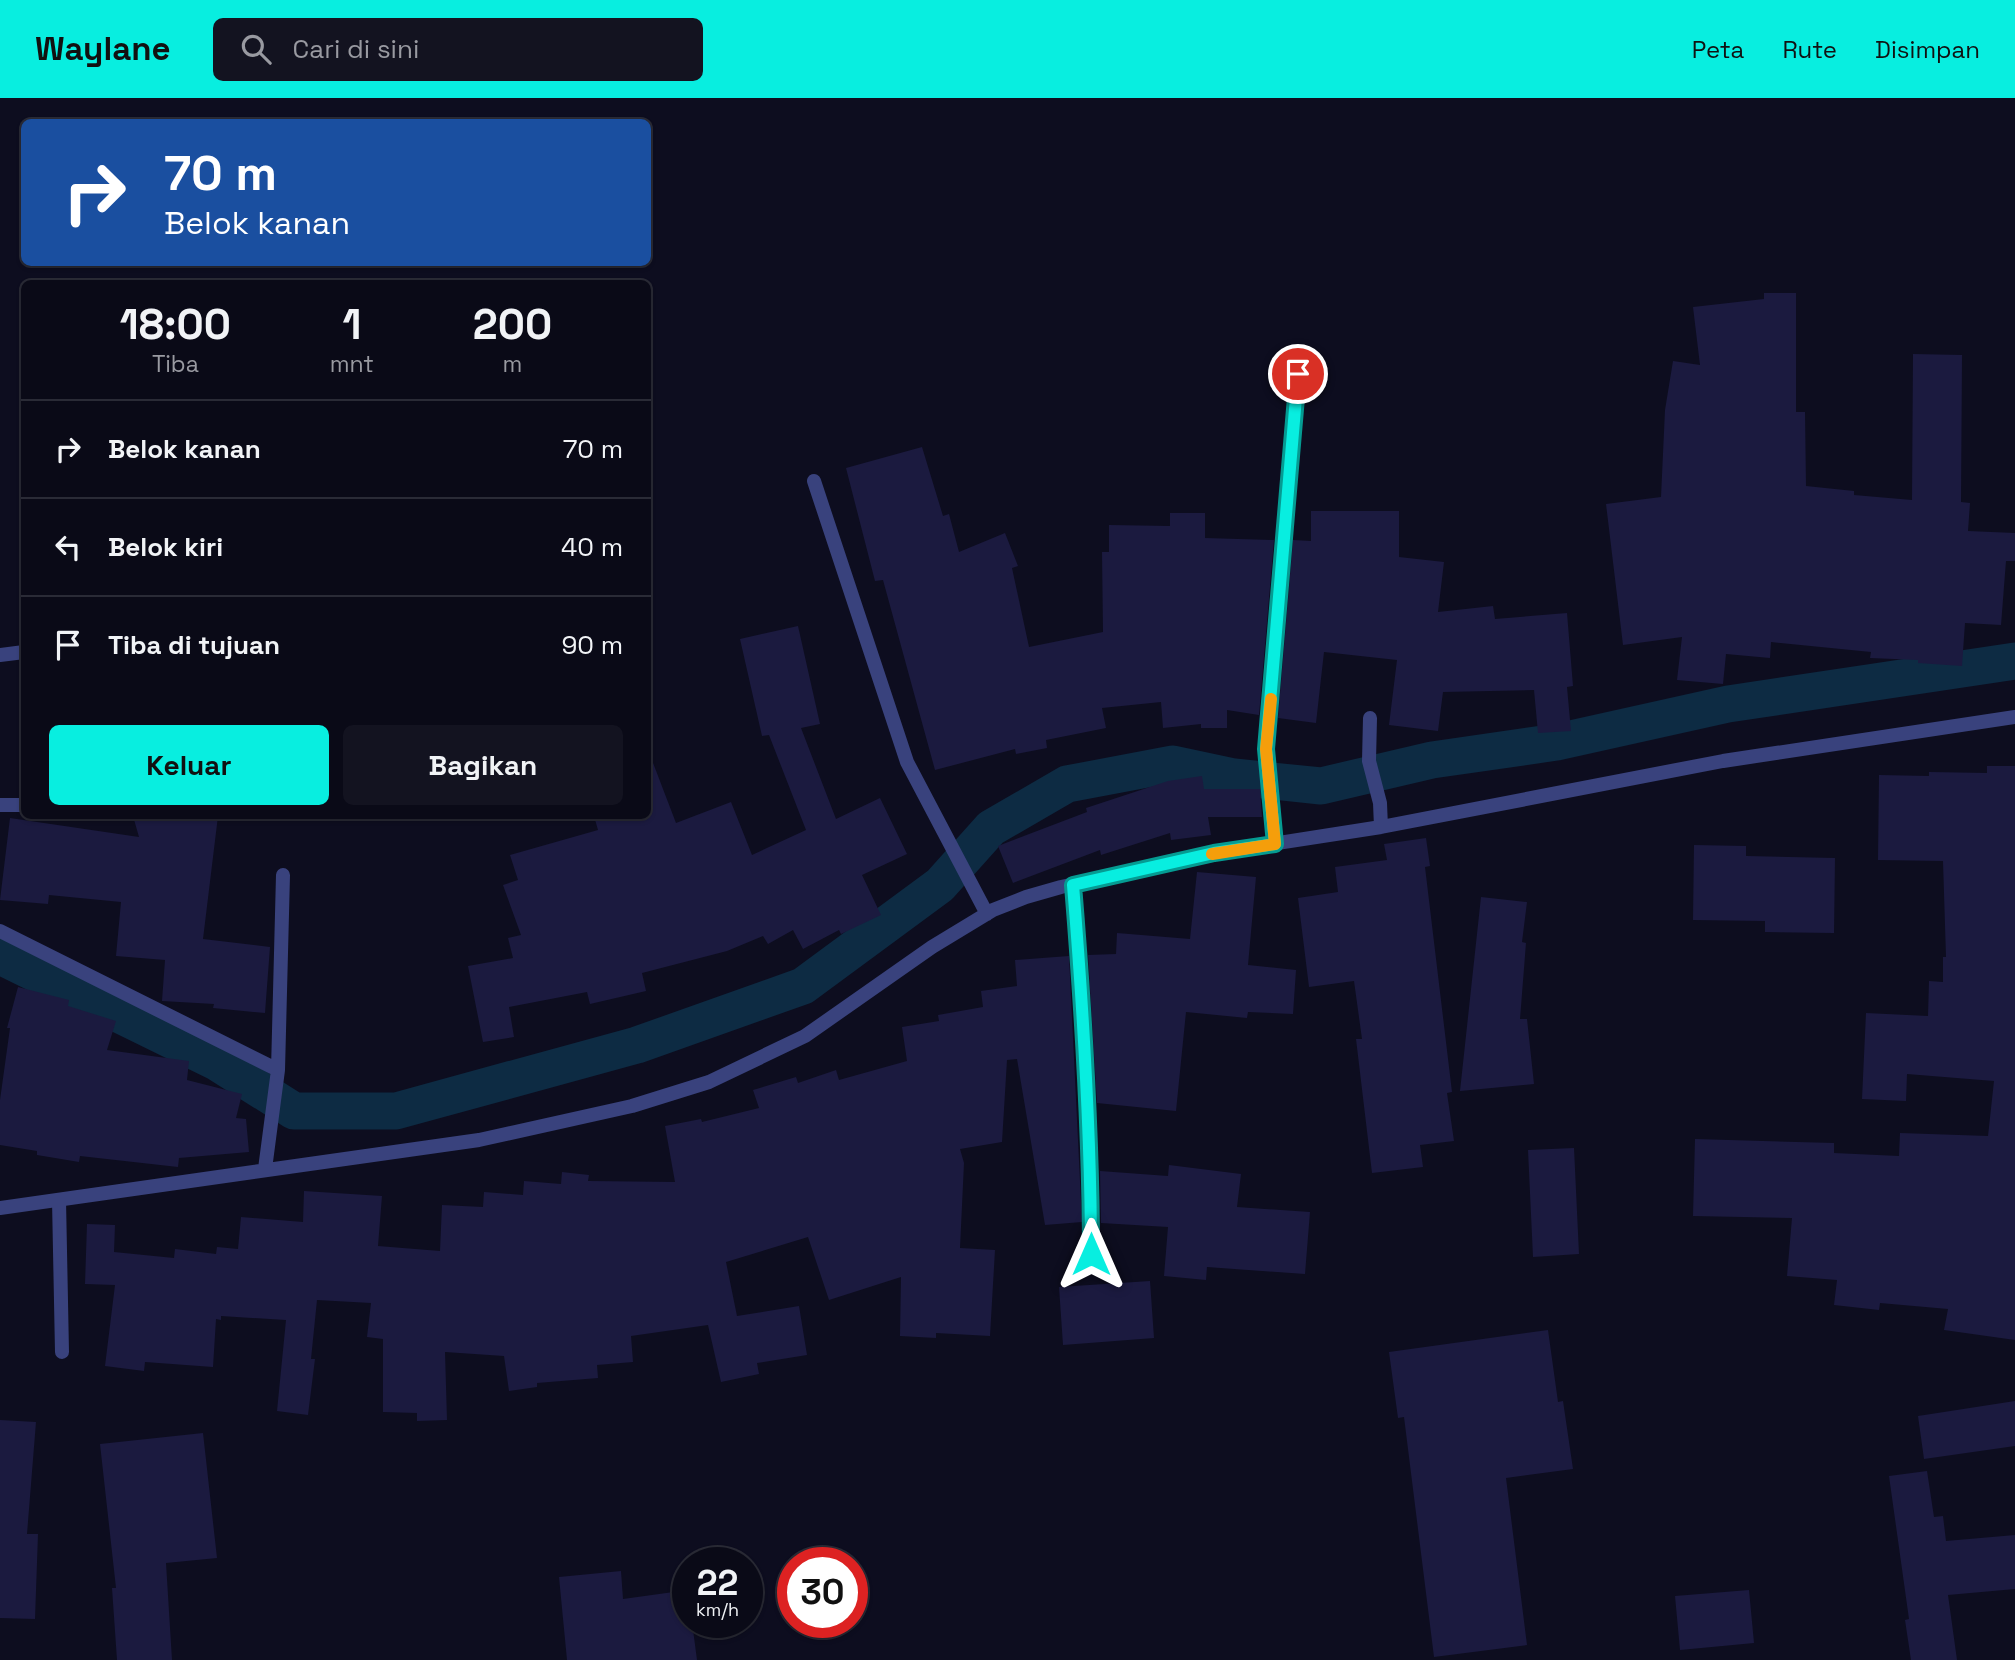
<!DOCTYPE html>
<html lang="id">
<style>
:root{--surface:#0a0a17;--page:#131320;--text:#f1f3f6;--muted:#999aa1;--line:#2a2b36;--accent:#08eee0}
body{margin:0;font-family:"Space Grotesk",sans-serif;background:var(--page);color:var(--text);height:100vh;display:flex;flex-direction:column;font-size:26px;white-space:nowrap}
*{box-sizing:border-box;margin:0}
p{font-size:23px;color:var(--muted)}
.icon{flex:none;width:38px;height:38px;fill:none;stroke:currentColor;stroke-width:2;stroke-linecap:round;stroke-linejoin:round}
.map{position:relative;flex:1;overflow:hidden}
.side{position:absolute;left:21px;top:182px;width:630px;height:539px;display:flex;flex-direction:column;background:var(--surface);border-radius:10px;box-shadow:0 2px 5px #0004,0 0 0 2px var(--line)}
.side>*{flex:none}
.banner{position:absolute;left:21px;top:21px;width:630px;height:147px;border-radius:10px;box-shadow:0 2px 5px #0004,0 0 0 2px var(--line);background:#1a4fa0;color:#fff;overflow:hidden}
.speed{position:absolute;left:672px;top:1449px;display:flex;gap:14px;font-size:35px;font-weight:700;text-align:center}
.speed>*{display:grid;place-content:center;width:91px;height:91px;border-radius:50%;background:var(--surface);box-shadow:0 2px 5px #0004,0 0 0 2px var(--line);line-height:1}
.speed small{font-size:18px;font-weight:400}
.speed .limit{border:10px solid #d22;background:#fff;color:#111}
.pin{position:absolute;display:grid;place-items:center;width:60px;height:60px;color:#fff;margin:-30px;border:4px solid #fff;border-radius:50%;box-shadow:0 2px 7px #0007}
.me{position:absolute;width:77px;margin:-38px;rotate:0deg;stroke-linejoin:round;filter:drop-shadow(0 0 5px #0008)}
.turn{display:flex;align-items:center;gap:24px;height:147px;padding:0 28px;font-size:32px}
.turn .icon{width:91px;height:91px;stroke-width:2.5}
.turn b{display:block;font-size:49px;line-height:60px}
.eta{display:flex;justify-content:space-evenly;align-items:center;height:119px;text-align:center}
.eta b{font-size:42px;font-weight:700;line-height:49px}
.primary-button{display:flex;gap:14px;margin-top:auto;padding:14px 28px}
.primary-button a{flex:1;height:80px;border-radius:10px;background:var(--accent);color:#111;font-size:28px;font-weight:700;line-height:80px;text-align:center}
.primary-button a+a{background:var(--page);color:var(--text)}
ul{padding:0;list-style:none}
li{display:flex;align-items:center;gap:21px;height:98px;padding:0 28px;border-top:2px solid var(--line)}
li div{flex:1}
li b{display:block;font-size:26px}
li em{font-style:normal}
header{display:flex;align-items:center;gap:42px;box-sizing:border-box;height:98px;padding:0 35px;background:var(--accent);color:#111}
header strong{font-size:33px}
nav{display:flex;gap:38px;margin-inline-start:auto;font-size:24px}
.search{width:490px;height:63px;background:var(--page);display:flex;align-items:center;gap:18px;box-sizing:border-box;padding:0 24px;border-radius:10px;color:var(--muted);font-size:26px}
.map>svg:first-child{display:block}
</style>
<header>
<strong>Waylane</strong>
<div class="search"><svg class="icon" aria-label="search" viewBox="0 0 24 24"><circle cx="10" cy="10" r="6"/><path d="M15 15l6 6"/></svg>Cari di sini</div>
<nav><a>Peta</a><a>Rute</a><a>Disimpan</a></nav>
</header>
<div class="map">
<svg width="2015" height="1562" viewBox="0 0 2015 1562">
<rect width="100%" height="100%" fill="#0d0d1f"/>
<g fill="none" stroke-linecap="round" stroke-linejoin="round">
<!-- canal -->
<path stroke="#0d2b43" stroke-width="37" d="M 0,858 L 218,965 L 294,1013 L 396,1013 L 637,947 L 803,888 L 940,787 L 991,730 L 1067,686 L 1173,666 L 1234,679 L 1321,688 L 1432,662 L 1557,644 L 1728,606 L 2015,563"/>
</g>
<!-- building -->
<path fill="#1b1a3f" d="M 1764,195 L 1796,195 L 1796,314 L 1805,314 L 1806,388 L 1854,393 L 1854,397 L 1912,402 L 1913,256 L 1962,257 L 1961,404 L 1970,405 L 1968,433 L 2015,435 L 2015,463 L 2006,463 L 2001,527 L 1965,525 L 1962,568 L 1918,565 L 1918,562 L 1870,560 L 1871,554 L 1771,544 L 1770,560 L 1726,556 L 1723,586 L 1677,582 L 1682,539 L 1623,547 L 1606,406 L 1661,399 L 1665,312 L 1673,263 L 1700,267 L 1693,209 L 1764,201 Z
M 922,349 L 943,418 L 949,416 L 959,454 L 1005,435 L 1018,468 L 1012,470 L 1029,549 L 1103,534 L 1102,454 L 1109,454 L 1109,427 L 1170,428 L 1170,415 L 1205,415 L 1205,440 L 1274,442 L 1259,617 L 1227,612 L 1227,630 L 1201,630 L 1201,626 L 1163,630 L 1161,604 L 1102,610 L 1106,630 L 1046,642 L 1047,650 L 1016,656 L 1015,651 L 935,672 L 883,482 L 875,483 L 846,370 Z
M 1311,413 L 1399,413 L 1399,459 L 1444,464 L 1438,514 L 1493,508 L 1495,521 L 1567,515 L 1573,588 L 1567,589 L 1571,633 L 1538,635 L 1534,592 L 1443,594 L 1438,633 L 1389,627 L 1397,562 L 1324,554 L 1316,625 L 1278,620 L 1293,442 L 1311,443 Z
M 798,528 L 820,626 L 801,630 L 836,721 L 880,700 L 907,756 L 862,777 L 881,817 L 841,836 L 839,832 L 803,851 L 793,832 L 768,846 L 763,838 L 727,853 L 642,875 L 646,893 L 590,906 L 587,894 L 509,909 L 514,939 L 483,944 L 468,868 L 513,860 L 508,840 L 521,837 L 503,787 L 518,782 L 510,757 L 598,732 L 594,718 L 648,718 L 648,658 L 650,657 L 676,725 L 731,704 L 752,757 L 806,732 L 769,637 L 762,638 L 740,541 Z
M 1987,668 L 2015,668 L 2015,1242 L 1944,1232 L 1948,1211 L 1880,1205 L 1879,1212 L 1834,1207 L 1837,1182 L 1787,1178 L 1792,1120 L 1693,1118 L 1695,1041 L 1834,1045 L 1834,1055 L 1899,1058 L 1900,1035 L 1988,1038 L 1994,983 L 1907,976 L 1906,1003 L 1862,1001 L 1866,915 L 1928,918 L 1929,883 L 1943,884 L 1943,859 L 1946,859 L 1943,763 L 1878,762 L 1879,677 L 1929,678 L 1929,674 L 1987,675 Z
M 1202,678 L 1204,691 L 1260,691 L 1262,719 L 1208,719 L 1211,737 L 1171,742 L 1170,735 L 1101,757 L 1100,752 L 1013,785 L 998,748 L 1087,714 L 1086,710 L 1168,683 Z
M 133,718 L 218,718 L 203,841 L 270,849 L 265,915 L 213,910 L 214,906 L 162,903 L 165,862 L 116,858 L 121,804 L 49,797 L 48,806 L 0,802 L 10,720 L 139,739 Z
M 1426,740 L 1430,768 L 1425,769 L 1452,994 L 1447,995 L 1454,1043 L 1420,1047 L 1423,1069 L 1372,1075 L 1356,941 L 1362,941 L 1354,883 L 1309,889 L 1298,800 L 1338,794 L 1335,769 L 1387,762 L 1384,746 Z
M 1694,747 L 1746,748 L 1746,758 L 1835,760 L 1834,835 L 1765,834 L 1765,823 L 1693,822 Z
M 1197,774 L 1256,779 L 1248,867 L 1296,872 L 1293,916 L 1248,914 L 1247,920 L 1186,914 L 1176,1013 L 1097,1005 L 1088,857 L 1116,856 L 1117,835 L 1190,841 Z
M 1481,799 L 1527,804 L 1522,844 L 1526,845 L 1520,921 L 1527,921 L 1534,986 L 1460,993 Z
M 1069,858 L 1082,1124 L 1045,1127 L 1017,961 L 1007,962 L 1002,1044 L 960,1051 L 964,1065 L 960,1150 L 995,1152 L 990,1238 L 936,1235 L 936,1240 L 900,1238 L 901,1179 L 829,1202 L 808,1139 L 726,1164 L 737,1218 L 799,1208 L 807,1257 L 757,1265 L 759,1276 L 721,1284 L 708,1227 L 631,1238 L 633,1264 L 597,1267 L 598,1280 L 537,1285 L 537,1289 L 509,1293 L 504,1258 L 445,1254 L 447,1322 L 417,1323 L 417,1315 L 383,1314 L 383,1241 L 367,1239 L 371,1205 L 317,1202 L 311,1261 L 315,1261 L 308,1317 L 277,1313 L 286,1222 L 221,1218 L 221,1222 L 216,1221 L 213,1269 L 145,1264 L 144,1273 L 105,1268 L 115,1187 L 85,1186 L 87,1126 L 115,1127 L 114,1154 L 174,1160 L 175,1151 L 216,1156 L 217,1149 L 238,1151 L 241,1119 L 303,1124 L 304,1093 L 382,1098 L 378,1148 L 440,1153 L 442,1107 L 483,1109 L 484,1094 L 523,1097 L 524,1083 L 561,1086 L 562,1074 L 589,1077 L 588,1083 L 675,1084 L 665,1028 L 701,1021 L 702,1024 L 759,1010 L 753,992 L 796,979 L 798,985 L 836,972 L 839,982 L 907,963 L 902,929 L 939,923 L 938,917 L 983,909 L 981,893 L 1017,888 L 1015,862 Z
M 18,889 L 69,902 L 68,908 L 116,923 L 107,952 L 189,963 L 187,982 L 242,996 L 236,1020 L 246,1021 L 249,1054 L 179,1060 L 178,1069 L 80,1058 L 79,1064 L 37,1057 L 37,1053 L 0,1047 L 0,1002 L 10,930 L 7,930 Z
M 1574,1050 L 1579,1156 L 1533,1159 L 1528,1052 Z
M 1169,1067 L 1241,1076 L 1237,1109 L 1310,1114 L 1305,1176 L 1207,1169 L 1206,1182 L 1164,1178 L 1168,1129 L 1101,1125 L 1100,1073 L 1168,1078 Z
M 1150,1183 L 1154,1240 L 1063,1247 L 1059,1189 Z
M 1548,1232 L 1558,1304 L 1563,1303 L 1573,1371 L 1506,1380 L 1527,1547 L 1434,1559 L 1404,1319 L 1398,1320 L 1389,1254 Z
M 2015,1303 L 2015,1348 L 1924,1361 L 1918,1318 Z
M 0,1322 L 36,1324 L 27,1436 L 38,1436 L 35,1521 L 0,1520 Z
M 203,1335 L 217,1460 L 166,1465 L 172,1562 L 117,1562 L 112,1490 L 116,1490 L 100,1346 Z
M 1927,1373 L 1934,1419 L 1943,1418 L 1946,1443 L 2015,1437 L 2015,1491 L 1948,1497 L 1957,1562 L 1911,1562 L 1905,1522 L 1909,1521 L 1889,1378 Z
M 621,1473 L 623,1501 L 688,1492 L 688,1524 L 692,1524 L 697,1562 L 567,1562 L 559,1479 Z
M 1749,1492 L 1754,1545 L 1680,1552 L 1675,1498 Z"/>
<g fill="none" stroke-linecap="round" stroke-linejoin="round">
<!-- minor -->
<path stroke="#39427d" stroke-width="14" d="M 814,383 L 907,664 L 987,816
M 0,557 L 24,554
M 1370,620 L 1369,663 L 1380,705 L 1381,729
M 0,707 L 24,707
M 1275,746 L 1266,651 L 1298,276
M 1073,787 C 1084,910 1091,1032 1092,1156
M 0,833 L 278,972 L 265,1071
M 278,972 L 283,777
M 59,1102 L 62,1254
M 0,1110 L 479,1042 L 632,1008 L 709,984 L 805,938 L 932,849 L 993,812 L 1026,799 L 1061,789 L 1214,755 L 1381,729 L 1723,663 L 2015,619"/>
</g>
<g fill="none" stroke-linecap="round" stroke-linejoin="round">
<!-- route casing -->
<g stroke="#059b92" stroke-width="18">
<path id="route" d="M 1091,1156 C 1091,1032 1083,910 1073,787 L 1214,755 L 1275,746 L 1266,651 L 1298,276"/>
</g>
<!-- route -->
<use href="#route" stroke="#08eee0" stroke-width="12"/>
<!-- slow -->
<path stroke="#f59e0b" stroke-width="12" d="M 1212,756 L 1275,746 L 1266,651 L 1271,601"/>
</g>
</svg>
<div class="speed"><div>22<small>km/h</small></div><div class="limit">30</div></div>
<div class="pin" style="left:1298px;top:276px;background:#d93025"><svg class="icon" aria-label="arrive" viewBox="0 0 24 24"><path d="M6 21V4h12l-3 4 3 4H6"/></svg></div>
<svg class="me" style="left:1091px;top:1156px" viewBox="-20 -20 40 40"><path d="M0-17L14 15 0 8-14 15z" fill="#08eee0" stroke="#fff" stroke-width="4"/></svg>
<div class="banner">
<div class="turn"><svg class="icon" aria-label="right" viewBox="0 0 24 24"><path d="M7 20v-9h11M14 6l5 5-5 5"/></svg><div><b>70 m</b>Belok kanan</div></div>
</div>
<section class="side">
<div class="eta">
<div><b>18:00</b><p>Tiba</p></div>
<div><b>1</b><p>mnt</p></div>
<div><b>200</b><p>m</p></div>
</div>
<ul>
<li><svg class="icon" aria-label="right" viewBox="0 0 24 24"><path d="M7 20v-9h11M14 6l5 5-5 5"/></svg><div><b>Belok kanan</b></div><em>70 m</em></li>
<li><svg class="icon" aria-label="left" viewBox="0 0 24 24"><path d="M17 20v-9H6M10 6l-5 5 5 5"/></svg><div><b>Belok kiri</b></div><em>40 m</em></li>
<li><svg class="icon" aria-label="arrive" viewBox="0 0 24 24"><path d="M6 21V4h12l-3 4 3 4H6"/></svg><div><b>Tiba di tujuan</b></div><em>90 m</em></li>
</ul>
<div class="primary-button"><a>Keluar</a><a>Bagikan</a></div>
</section>
</div>
